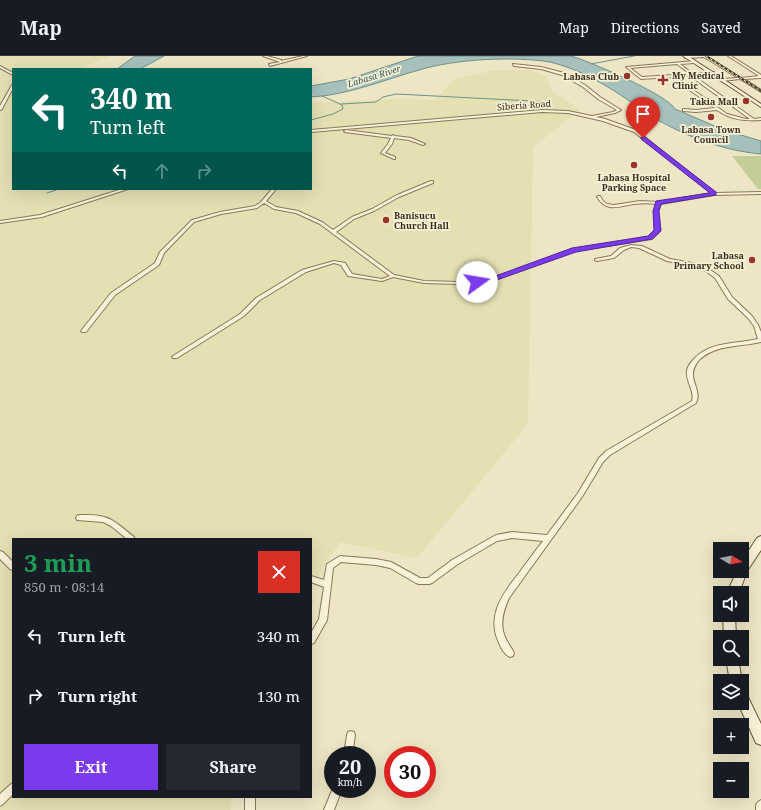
<!DOCTYPE html>
<meta charset="utf-8">
<style>
:root{--surface:#171b24;--page:#242831;--text:#f1f3f6;--muted:#9ea1a6;--line:#363941;--accent:#7c3aed}
body{margin:0;font-family:"Noto Serif",serif;background:var(--page);color:var(--text);height:100vh;display:flex;flex-direction:column;font-size:15px;white-space:nowrap}
*{box-sizing:border-box;margin:0}
p{font-size:13px;color:var(--muted)}
.icon{flex:none;width:22px;height:22px;fill:none;stroke:currentColor;stroke-width:2;stroke-linecap:round;stroke-linejoin:round}
.map{position:relative;flex:1;overflow:hidden}
.panel{position:absolute;left:12px;top:482px;width:300px;height:260px;display:flex;flex-direction:column;background:var(--surface);border-radius:0px;box-shadow:0 4px 16px #0002}
.panel>*{flex:none}
.top-card{position:absolute;left:12px;top:12px;width:300px;height:122px;border-radius:0px;box-shadow:0 4px 16px #0002;background:#00695c;color:#fff;overflow:hidden}
.needle{width:26px;rotate:100deg}
.tools{position:absolute;left:713px;top:486px;display:grid;gap:8px}
.tools a{display:grid;place-items:center;width:36px;height:36px;border-radius:0px;background:var(--surface);box-shadow:0 4px 16px #0002;font-size:20px}
.speed{position:absolute;left:324px;top:690px;display:flex;gap:8px;font-size:20px;font-weight:700;text-align:center}
.speed>*{display:grid;place-content:center;width:52px;height:52px;border-radius:50%;background:var(--surface);box-shadow:0 4px 16px #0002;line-height:1}
.speed small{font-size:10px;font-weight:400}
.speed .limit{border:6px solid #d22;background:#fff;color:#111}
.pin{position:absolute;display:grid;place-items:center;width:34px;height:34px;color:#fff;margin:-41px -17px;border-radius:50% 50% 50% 0;rotate:-45deg;box-shadow:0 0 4px #0007}
.pin .icon{rotate:45deg}
.me{position:absolute;width:44px;margin:-22px;rotate:77deg;stroke-linejoin:round;filter:drop-shadow(0 0 3px #0008)}
.turn{display:flex;align-items:center;gap:14px;height:84px;padding:0 12px;font-size:18px}
.turn .icon{width:52px;height:52px;stroke-width:2.5}
.turn b{display:block;font-size:28px;line-height:34px}
.lanes{display:flex;align-items:center;height:38px;padding:0 12px;background:#0003;justify-content:center;gap:20px;direction:ltr}
.lanes .off{opacity:.35}
.round{display:grid;place-items:center;flex:none;width:42px;height:42px;border-radius:0px;background:var(--page)}
.overview{display:flex;align-items:center;justify-content:space-between;height:68px;padding:0 12px}
h1{font-size:24px;font-weight:700;line-height:30px;color:#1e9e55}
.primary-button{display:flex;gap:8px;margin-top:auto;padding:8px 12px}
.primary-button a{flex:1;height:46px;border-radius:0px;background:var(--accent);color:#fff;font-size:16px;font-weight:700;line-height:46px;text-align:center}
.primary-button a+a{background:var(--page);color:var(--text)}
ul{padding:0;list-style:none}
li{display:flex;align-items:center;gap:12px;height:60px;padding:0 12px}
li div{flex:1}
li b{display:block;font-size:15px}
li em{font-style:normal}
header{display:flex;align-items:center;gap:24px;box-sizing:border-box;height:56px;padding:0 20px;background:var(--surface);border-bottom:1px solid var(--line)}
header strong{font-size:19px}
nav{display:flex;gap:22px;margin-inline-start:auto;font-size:14px}
.map>svg:first-child{display:block}
</style>
<header>
<strong>Map</strong>
<nav><a>Map</a><a>Directions</a><a>Saved</a></nav>
</header>
<div class="map">
<svg width="761" height="754" viewBox="0 0 761 754">
<rect width="100%" height="100%" fill="#eee5c4"/>
<!-- farmland -->
<path fill="#e4e0b2" d="M 0,0 L 110,0 L 80,13 L 13,13 L 13,133 L 311,133 L 311,47 L 400,43 L 436,44 L 454,23 L 496,14 L 529,14 L 546,20 L 551,34 L 580,54 L 533,91 L 528,368 L 417,502 L 340,486 L 311,531 L 311,483 L 13,483 L 13,741 L 232,741 L 231,754 L 0,754 Z"/>
<!-- green -->
<path fill="#c2cd98" d="M 732,100 L 761,100 L 761,133 L 758,133 Z"/>
<!-- water -->
<path fill="#a6c1bc" stroke="#6d908a" d="M 135,0 L 164,0 L 140,13 L 117,13 Z
M 418,0 L 571,0 C 589,5 668,39 675,53 L 724,74 L 761,85 L 761,98 C 719,94 682,79 646,57 C 640,54 636,49 631,46 C 606,29 580,13 550,6 C 514,0 455,3 419,14 C 383,24 349,39 311,41 L 311,30 L 349,23 Z"/>
<g fill="none" stroke-linecap="round" stroke-linejoin="round">
<!-- stream -->
<path stroke="#6d908a" stroke-width="1" d="M 591,8 L 634,0
M 341,48 L 376,46 L 383,41 L 396,38 L 551,46
M 311,64 L 333,58 L 343,53 L 342,49 L 322,40
M 47,137 L 59,133"/>
<!-- minor casing -->
<g stroke="#89775a" stroke-width="2">
<path id="minor" d="M 263,0 L 267,0 L 281,4 L 281,5 L 303,0 L 307,0 L 270,10 L 269,8 L 280,6 Z
M 686,0 L 706,0 L 741,22 L 759,20 L 728,0 L 731,0 L 761,19 L 761,22 L 744,23 L 761,34 L 761,36 L 740,23 L 722,25 L 723,23 L 738,22 L 704,1 L 685,2 Z
M 695,5 L 694,7 L 680,8 L 693,18 L 714,16 L 713,18 L 694,20 L 754,63 L 761,62 L 761,64 C 744,65 731,64 717,54 L 696,56 L 683,55 L 683,53 L 684,53 L 696,54 L 715,52 L 671,21 L 641,23 L 626,11 ZM 677,8 L 690,18 L 642,21 L 630,12 ZM 690,19 L 690,20 L 750,63 L 746,63 L 727,58 L 675,21 Z
M 513,8 L 541,11 L 564,17 L 585,29 L 600,41 L 621,54 L 615,57 L 596,61 L 605,63 L 636,74 L 715,137 L 761,136 L 761,138 L 714,139 L 661,148 L 658,155 L 660,175 L 652,183 L 575,195 L 491,225 L 458,228 L 424,227 L 393,221 L 382,225 L 348,220 L 341,209 L 334,207 L 306,216 L 260,244 L 244,260 L 177,302 L 173,302 L 172,301 L 173,300 L 240,258 L 256,242 L 302,214 L 334,205 L 345,207 L 352,218 L 382,223 L 390,220 L 320,168 L 296,157 L 274,153 L 264,147 L 257,152 L 221,158 L 194,166 L 164,197 L 159,209 L 115,239 L 86,276 L 82,276 L 81,275 L 111,237 L 155,207 L 160,196 L 192,164 L 220,156 L 255,150 L 261,146 L 272,133 L 276,133 L 266,145 L 276,151 L 298,155 L 322,166 L 333,174 L 352,161 L 372,153 L 397,139 L 431,125 L 433,125 L 433,127 L 399,141 L 374,155 L 354,163 L 336,176 L 394,219 L 424,225 L 458,226 L 490,223 L 574,193 L 649,181 L 656,175 L 654,155 L 657,148 C 649,147 642,147 634,148 C 619,150 607,157 597,141 L 598,140 L 600,140 L 603,145 L 607,148 L 614,149 L 640,145 L 659,146 L 711,137 L 634,76 L 603,65 L 568,57 L 542,56 L 311,76 L 311,74 L 542,54 L 568,55 L 592,60 L 613,56 L 617,54 L 598,43 L 583,31 L 562,19 L 541,13 L 514,10 Z
M 0,10 L 13,17 L 13,19 L 0,12 Z
M 13,28 L 13,32 L 2,53 L 0,54 L 0,50 L 12,29 Z
M 346,74 L 392,80 L 393,79 L 395,80 L 411,82 L 425,88 L 423,89 L 409,84 L 394,82 L 392,88 L 385,97 L 395,101 L 395,103 L 394,103 L 381,97 L 388,88 L 391,82 L 345,76 L 344,75 Z
M 122,133 L 128,133 L 42,161 L 0,167 L 0,165 L 40,159 Z
M 631,189 L 642,190 L 670,203 L 703,209 L 719,220 L 732,241 L 752,260 L 758,269 L 761,276 L 761,286 C 740,291 716,288 699,304 C 696,308 693,312 693,318 C 693,329 701,336 696,347 L 610,399 L 603,406 L 582,441 L 509,542 C 503,555 499,570 506,583 C 508,588 512,592 514,597 L 513,600 L 510,601 C 505,599 501,592 499,587 C 486,560 503,537 519,517 C 527,506 535,495 543,485 L 512,482 L 497,485 L 458,508 L 432,527 L 429,528 L 419,528 L 416,527 L 390,512 L 376,509 L 341,506 L 333,512 L 327,564 L 314,587 L 311,588 L 311,577 L 319,563 L 324,531 L 311,526 L 311,520 L 324,524 L 327,508 L 340,500 L 376,503 L 391,506 L 420,522 L 428,522 L 452,504 L 496,479 L 512,476 L 547,479 L 578,437 L 599,402 L 606,395 L 692,345 C 695,334 685,325 687,314 C 688,310 691,306 694,303 C 710,285 737,288 758,283 L 754,270 L 748,262 L 728,243 L 715,222 L 700,211 L 667,205 L 639,192 L 631,191 L 624,194 L 614,202 L 597,205 L 595,204 L 595,203 L 611,200 L 620,192 Z
M 79,459 C 109,458 112,463 134,481 L 135,483 L 127,483 L 111,470 L 103,466 L 77,464 L 76,462 L 77,460 Z
M 0,495 L 3,496 L 13,506 L 13,514 L 10,513 L 0,503 Z
M 351,675 L 354,676 L 355,679 L 352,699 L 344,699 L 347,679 L 348,676 Z
M 13,727 L 13,738 L 3,748 L 0,750 L 0,738 L 10,729 Z
M 333,732 L 333,733 L 342,733 L 334,754 L 324,754 Z
M 245,741 L 255,741 L 255,754 L 245,754 Z
M 761,744 L 761,754 L 756,754 L 756,749 L 758,746 Z"/>
</g>
<!-- secondary casing -->
<g stroke="#6b583e" stroke-width="2">
<path id="secondary" d="M 683,0 L 688,0 L 761,48 L 761,51 Z
M 761,480 L 761,494 L 747,515 L 739,537 L 727,537 L 737,515 L 742,515 L 742,505 L 757,482 Z
M 723,559 L 735,559 L 736,581 L 724,581 Z
M 726,603 L 738,603 L 742,625 L 730,625 Z
M 742,635 L 746,637 L 761,668 L 761,689 L 756,687 L 738,647 L 742,647 Z"/>
</g>
<!-- minor -->
<use href="#minor" fill="#f9f2d8" fill-rule="evenodd"/>
<!-- secondary -->
<use href="#secondary" fill="#f9f2d8" fill-rule="evenodd"/>
<!-- rail casing -->
<g stroke="#392e1e" stroke-width="2">
<path id="rail" d="M 706,0 L 761,35"/>
</g>
<!-- rail -->
<use href="#rail" stroke="#f6efd4" stroke-width="1" stroke-dasharray="2.5" stroke-linecap="butt"/>
</g>
<!-- route -->
<path fill="#7c3aed" stroke="#51269a" d="M 641,81 L 645,81 L 716,136 L 716,139 L 661,148 L 659,155 L 661,175 L 652,183 L 576,196 L 494,225 L 475,228 L 475,225 L 490,222 L 572,192 L 648,180 L 654,174 L 653,155 L 656,145 L 710,137 L 641,83 Z"/>
<!-- markers -->
<g fill="#98332a" stroke="#f6efd4" stroke-width="1.5">
<circle cx="627" cy="20" r="4"/>
<path d="M661 18h4v4h4v4h-4v4h-4v-4h-4v-4h4z"/>
<circle cx="746" cy="45" r="4"/>
<circle cx="711" cy="61" r="4"/>
<circle cx="634" cy="109" r="4"/>
<circle cx="386" cy="164" r="4"/>
<circle cx="752" cy="204" r="4"/>
</g>
<g text-anchor="middle" dominant-baseline="central" stroke-width="3.5" stroke-linejoin="round" paint-order="stroke">
<!-- far-poi labels -->
<g font-size="9" font-weight="bold" fill="#392e1e" stroke="#f6efd4" text-anchor="end">
<text x="672" y="19" text-anchor="start">My Medical<tspan x="672" dy="10">Clinic</tspan></text>
<text x="619" y="20">Labasa Club</text>
<text x="738" y="45">Takia Mall</text>
<text x="711" y="73" text-anchor="middle">Labasa Town<tspan x="711" dy="10">Council</tspan></text>
<text x="634" y="121" text-anchor="middle">Labasa Hospital<tspan x="634" dy="10">Parking Space</tspan></text>
<text x="394" y="159" text-anchor="start">Banisucu<tspan x="394" dy="10">Church Hall</tspan></text>
<text x="744" y="199">Labasa<tspan x="744" dy="10">Primary School</tspan></text>
</g>
<!-- far-water labels -->
<g font-size="9" font-style="italic" fill="#2e5859" stroke="#f6efd4">
<text transform="translate(374 20) rotate(-17)">Labasa River</text>
</g>
<!-- far-street labels -->
<g font-size="9" fill="#392e1e" stroke="#f6efd4">
<text transform="translate(524 49) rotate(-4)">Siberia Road</text>
</g>
</g>
</svg>
<div class="tools">
<a><svg class="needle" viewBox="-14 -14 28 28"><path d="M0-13l5 13h-10z" fill="#e53935"/><path d="M0 13l5-13h-10z" fill="#9ea1a6"/></svg></a>
<a><svg class="icon" aria-label="sound" viewBox="0 0 24 24"><path d="M4 9h4l5-4v14l-5-4H4zM17 9q2 3 0 6"/></svg></a>
<a><svg class="icon" aria-label="search" viewBox="0 0 24 24"><circle cx="10" cy="10" r="6"/><path d="M15 15l6 6"/></svg></a>
<a><svg class="icon" aria-label="layers" viewBox="0 0 24 24"><path d="M12 4l9 5-9 5-9-5zM3 14l9 5 9-5"/></svg></a>
<a>+</a>
<a>−</a>
</div>
<div class="speed"><div>20<small>km/h</small></div><div class="limit">30</div></div>
<div class="pin" style="left:643px;top:82px;background:#d93025"><svg class="icon" aria-label="arrive" viewBox="0 0 24 24"><path d="M6 21V4h12l-3 4 3 4H6"/></svg></div>
<svg class="me" style="left:477px;top:226px" viewBox="-20 -20 40 40"><circle r="19" fill="#fff"/><path d="M0-13L10 11 0 6-10 11z" fill="#7c3aed"/></svg>
<div class="top-card">
<div class="turn"><svg class="icon" aria-label="left" viewBox="0 0 24 24"><path d="M17 20v-9H6M10 6l-5 5 5 5"/></svg><div><b>340 m</b>Turn left</div></div>
<div class="lanes"><svg class="icon" aria-label="left" viewBox="0 0 24 24"><path d="M17 20v-9H6M10 6l-5 5 5 5"/></svg><svg class="icon off" aria-label="ahead" viewBox="0 0 24 24"><path d="M12 20V5M6 11l6-6 6 6"/></svg><svg class="icon off" aria-label="right" viewBox="0 0 24 24"><path d="M7 20v-9h11M14 6l5 5-5 5"/></svg></div>
</div>
<section class="panel">
<div class="overview"><div><h1>3 min</h1><p>850 m · 08:14</p></div><a class="round" style="background:#d93025;color:#fff"><svg class="icon" aria-label="close" viewBox="0 0 24 24"><path d="M6 6l12 12M18 6L6 18"/></svg></a></div>
<ul>
<li><svg class="icon" aria-label="left" viewBox="0 0 24 24"><path d="M17 20v-9H6M10 6l-5 5 5 5"/></svg><div><b>Turn left</b></div><em>340 m</em></li>
<li><svg class="icon" aria-label="right" viewBox="0 0 24 24"><path d="M7 20v-9h11M14 6l5 5-5 5"/></svg><div><b>Turn right</b></div><em>130 m</em></li>
</ul>
<div class="primary-button"><a>Exit</a><a>Share</a></div>
</section>
</div>
